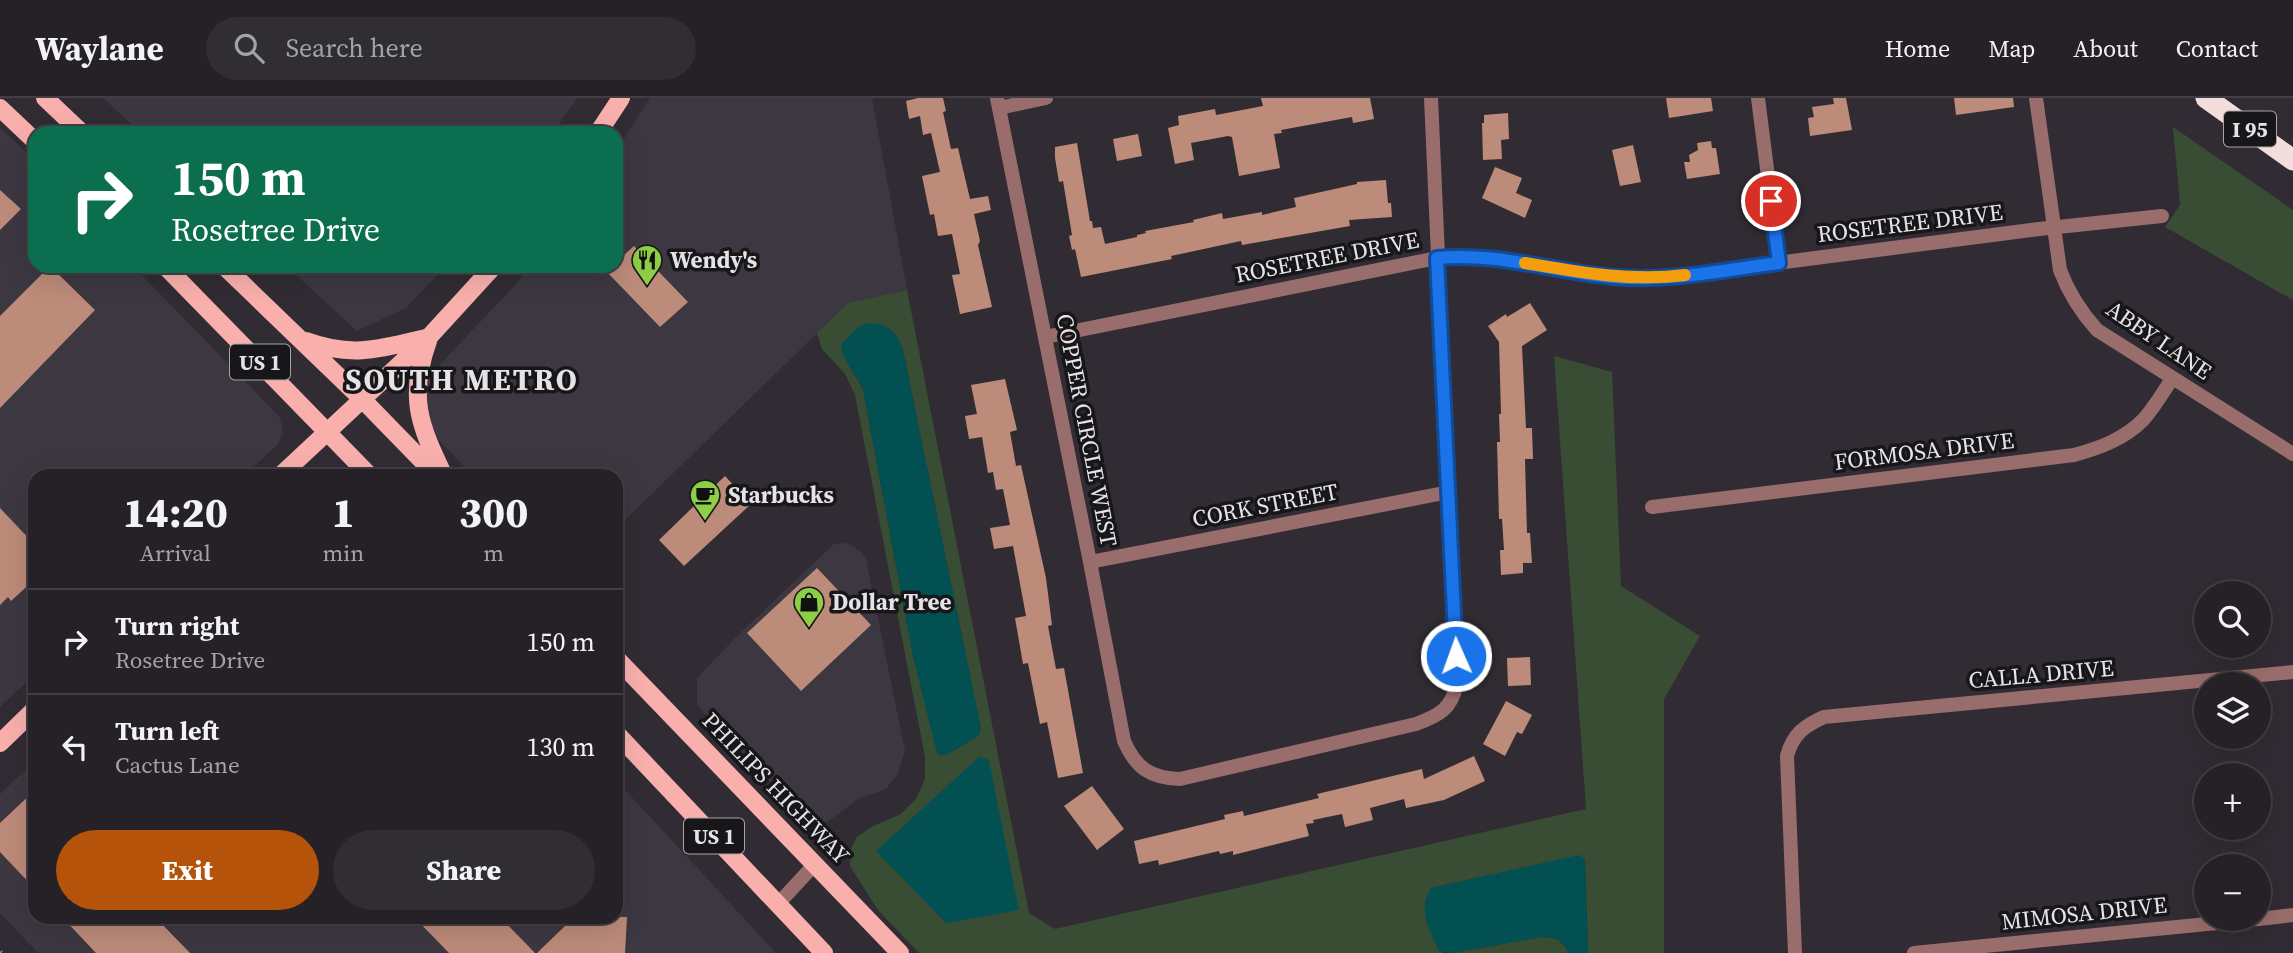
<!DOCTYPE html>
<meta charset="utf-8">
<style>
:root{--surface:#252126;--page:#312e32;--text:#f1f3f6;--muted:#a3a3a7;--line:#423e43;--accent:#b45309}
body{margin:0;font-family:"Source Serif 4",serif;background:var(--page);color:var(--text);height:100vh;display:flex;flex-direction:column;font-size:26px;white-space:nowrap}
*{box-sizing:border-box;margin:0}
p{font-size:23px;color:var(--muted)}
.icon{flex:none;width:38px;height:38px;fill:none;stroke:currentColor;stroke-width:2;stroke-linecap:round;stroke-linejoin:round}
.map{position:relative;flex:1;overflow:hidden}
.details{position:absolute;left:28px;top:371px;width:595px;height:455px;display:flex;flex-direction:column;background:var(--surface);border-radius:21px;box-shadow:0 7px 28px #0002,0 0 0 2px var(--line)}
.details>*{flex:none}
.hud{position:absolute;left:28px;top:28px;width:595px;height:147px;border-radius:21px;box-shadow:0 7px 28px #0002,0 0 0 2px var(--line);background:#0b6e4f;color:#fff;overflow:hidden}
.buttons{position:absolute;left:2194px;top:483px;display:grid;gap:14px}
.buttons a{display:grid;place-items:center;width:77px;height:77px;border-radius:50%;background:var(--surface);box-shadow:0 7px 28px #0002,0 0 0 2px var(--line);font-size:35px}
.pin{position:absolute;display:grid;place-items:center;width:60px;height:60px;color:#fff;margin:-30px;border:4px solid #fff;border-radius:50%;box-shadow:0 2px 7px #0007}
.me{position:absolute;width:77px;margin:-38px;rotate:358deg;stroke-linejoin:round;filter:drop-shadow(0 0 5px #0008)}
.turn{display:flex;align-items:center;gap:24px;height:147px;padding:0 28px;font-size:32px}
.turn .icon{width:91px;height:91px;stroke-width:2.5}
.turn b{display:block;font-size:49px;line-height:60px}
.eta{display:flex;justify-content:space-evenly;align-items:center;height:119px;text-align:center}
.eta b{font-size:42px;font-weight:800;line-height:49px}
.action{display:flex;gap:14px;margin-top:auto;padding:14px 28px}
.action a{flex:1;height:80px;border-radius:42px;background:var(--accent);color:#fff;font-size:28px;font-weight:800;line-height:80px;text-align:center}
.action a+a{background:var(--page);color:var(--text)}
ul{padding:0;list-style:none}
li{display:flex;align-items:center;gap:21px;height:105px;padding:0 28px;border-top:2px solid var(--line)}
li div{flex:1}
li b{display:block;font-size:26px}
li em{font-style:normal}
header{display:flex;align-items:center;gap:42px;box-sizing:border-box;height:98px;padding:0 35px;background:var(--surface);border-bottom:2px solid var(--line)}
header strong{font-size:33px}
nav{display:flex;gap:38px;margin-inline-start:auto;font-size:24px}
.search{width:490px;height:63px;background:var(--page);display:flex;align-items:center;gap:18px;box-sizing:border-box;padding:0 24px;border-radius:38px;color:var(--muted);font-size:26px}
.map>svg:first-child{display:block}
</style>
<header>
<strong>Waylane</strong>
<div class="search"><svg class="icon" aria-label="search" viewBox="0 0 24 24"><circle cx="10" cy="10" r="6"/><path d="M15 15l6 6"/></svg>Search here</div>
<nav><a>Home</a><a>Map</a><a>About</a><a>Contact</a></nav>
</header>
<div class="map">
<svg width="2293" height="855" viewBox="0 0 2293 855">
<rect width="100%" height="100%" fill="#312c33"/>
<!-- built -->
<path fill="#3d3741" d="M 103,0 L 577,0 L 553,35 L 141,35 Z
M 650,0 L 872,0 L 907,192 L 848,205 L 616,431 L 616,378 L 473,378 L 438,341 L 427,318 L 423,296 L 428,279 L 517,185 L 530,168 L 616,168 L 616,53 Z
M 0,30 L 35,62 L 35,168 L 133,168 L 270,309 L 280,320 L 283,335 L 278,346 L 244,378 L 35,378 L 35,576 L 0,609 Z
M 286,168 L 446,168 L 406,210 L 357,233 Z
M 848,445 L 859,452 L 866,461 L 905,653 L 897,677 L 886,691 L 858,701 L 827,724 L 811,726 L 697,607 L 697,580 L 737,538 L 834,446 Z
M 35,663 L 35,819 L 616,819 L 616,682 L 776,855 L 38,855 L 0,815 L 0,696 Z"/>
<!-- green -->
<path fill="#384d33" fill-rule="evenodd" d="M 2173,29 L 2293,112 L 2293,202 L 2165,129 L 2180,107 Z
M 907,192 L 1029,815 L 1055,831 L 1586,711 L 1554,258 L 1612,274 L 1621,488 L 1700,538 L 1664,601 L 1664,855 L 1588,855 L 1585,762 L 1579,758 L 1431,790 L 1439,853 L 1443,855 L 919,855 L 878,812 L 850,768 L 851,750 L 857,739 L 871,729 L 901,716 L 916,701 L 925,681 L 925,659 L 855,297 L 845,276 L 822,251 L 817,235 L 848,205 ZM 902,248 L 981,631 L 978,638 L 948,656 L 940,657 L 913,558 L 863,291 L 847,264 Z
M 1542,839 L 1558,841 L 1567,851 L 1568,855 L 1452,855 Z"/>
<!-- water -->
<path fill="#025052" d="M 867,225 C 886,225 894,231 902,248 L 981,631 L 978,638 L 948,656 L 940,657 L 937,655 L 913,558 L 863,291 L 843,257 L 841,247 L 856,231 Z
M 979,659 L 989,662 L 1019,812 L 946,825 L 876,753 Z
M 1579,757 L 1585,761 L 1588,855 L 1568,855 L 1567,851 L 1558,841 L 1542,839 L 1452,855 L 1439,853 C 1429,832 1417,812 1431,790 Z"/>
<!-- building -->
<path fill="#bc8b79" d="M 918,0 L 943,0 L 946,13 L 943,14 L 951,51 L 958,50 L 970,101 L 988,98 L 991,112 L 974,116 L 980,143 L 978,147 L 992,209 L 960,216 L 952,177 L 960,176 L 952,136 L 938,138 L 934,116 L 930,117 L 922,78 L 940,74 L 931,35 L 923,37 L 920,18 L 909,21 L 906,3 Z
M 1261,0 L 1370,0 L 1374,21 L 1353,25 L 1352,19 L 1281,32 L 1282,35 L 1274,36 L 1280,70 L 1239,78 L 1232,39 L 1228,38 L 1191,45 L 1194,62 L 1175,66 L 1168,30 L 1179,27 L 1178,18 L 1215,11 L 1216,17 L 1263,8 Z
M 1666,0 L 1711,0 L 1713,13 L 1669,20 Z
M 1833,0 L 1846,0 L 1852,32 L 1810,38 L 1808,20 L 1814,19 L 1812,9 L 1834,6 Z
M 1954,0 L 2013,0 L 2014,9 L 1956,17 Z
M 1508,15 L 1509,41 L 1501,42 L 1502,61 L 1483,62 L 1482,25 L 1484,25 L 1484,17 Z
M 1138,36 L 1142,58 L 1117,63 L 1113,41 Z
M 1711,43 L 1712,50 L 1716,50 L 1720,76 L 1687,81 L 1684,64 L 1690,64 L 1689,57 L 1698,52 L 1697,45 Z
M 1077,45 L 1090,123 L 1092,123 L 1093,130 L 1101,129 L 1105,146 L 1137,139 L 1137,137 L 1146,135 L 1145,133 L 1194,124 L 1193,122 L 1222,115 L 1223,121 L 1262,114 L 1262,117 L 1296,109 L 1294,100 L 1357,86 L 1357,84 L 1386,82 L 1388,105 L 1391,105 L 1392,119 L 1349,122 L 1350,128 L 1242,147 L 1241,143 L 1171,158 L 1172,161 L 1081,179 L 1075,151 L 1072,152 L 1069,138 L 1072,137 L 1063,83 L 1059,84 L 1055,60 L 1055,49 Z
M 1633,47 L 1641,84 L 1620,88 L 1612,52 Z
M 1495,69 L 1522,80 L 1516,95 L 1532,102 L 1525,120 L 1482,100 Z
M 0,92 L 21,111 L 0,132 Z
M 634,148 L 688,204 L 660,229 L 606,173 L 612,168 L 616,168 L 616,164 Z
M 50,168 L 95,212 L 0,310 L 0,218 Z
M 1530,205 L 1547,232 L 1522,248 L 1526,330 L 1532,330 L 1533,361 L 1525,361 L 1527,435 L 1530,435 L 1532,465 L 1523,465 L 1523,475 L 1501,477 L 1500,452 L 1504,452 L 1502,421 L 1499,421 L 1497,344 L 1500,344 L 1499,316 L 1501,316 L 1499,244 L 1488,228 L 1506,216 L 1507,219 Z
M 1005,281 L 1017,332 L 1010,334 L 1016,368 L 1021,367 L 1046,480 L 1052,527 L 1048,528 L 1056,571 L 1064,570 L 1083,675 L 1058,680 L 1047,624 L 1040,626 L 1028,565 L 1023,566 L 1015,520 L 1026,518 L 1013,448 L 994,451 L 990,430 L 1010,427 L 1003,391 L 996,392 L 993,374 L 988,375 L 982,339 L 969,341 L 965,318 L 977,316 L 971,287 Z
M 725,378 L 751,406 L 684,468 L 659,442 Z
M 0,410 L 35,447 L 35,481 L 11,503 L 8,499 L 0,507 Z
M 817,470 L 871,527 L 801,593 L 747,535 Z
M 1530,559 L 1531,587 L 1508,588 L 1507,560 Z
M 1506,603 L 1532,617 L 1522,636 L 1517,634 L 1505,658 L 1483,646 Z
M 1474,658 L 1485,683 L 1444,702 L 1406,710 L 1404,701 L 1370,710 L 1373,722 L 1345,729 L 1342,716 L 1313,722 L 1314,725 L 1306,726 L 1309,738 L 1233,757 L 1233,753 L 1220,756 L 1219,753 L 1159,767 L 1158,762 L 1139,766 L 1134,743 L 1225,721 L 1224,717 L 1243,713 L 1244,718 L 1319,700 L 1317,696 L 1422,671 L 1424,681 Z
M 1092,688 L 1124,731 L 1097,752 L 1064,708 Z
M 35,692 L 35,791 L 0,754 L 0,725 Z
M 62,819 L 155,819 L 190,855 L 96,855 Z
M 414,819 L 500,819 L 535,855 L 449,855 Z
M 557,819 L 627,819 L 625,855 L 537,855 L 565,828 Z"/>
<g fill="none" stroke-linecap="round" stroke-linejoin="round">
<!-- street -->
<path stroke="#996d6b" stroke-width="14" d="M 997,0 L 1090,464 L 1124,643 C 1136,670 1150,680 1180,681 L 1416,626 C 1440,617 1451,611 1457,586 L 1431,0
M 1758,0 L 1779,165
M 2036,0 L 2060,172 C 2069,196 2080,213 2097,232 L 2293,356
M 999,10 L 1046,0
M 1045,239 L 1437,160 L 1480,158 L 1609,179 L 1662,180 L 2039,131 L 2162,118
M 1652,409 L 2074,357 C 2100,350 2124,341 2143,322 C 2154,310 2163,294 2172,281
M 1090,464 L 1449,394
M 778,806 L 815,766
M 2259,821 L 2293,817
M 1795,855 L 1787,658 C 1793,636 1804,628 1824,619 L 2293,574
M 1914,855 L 2258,821"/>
<!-- primary -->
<path stroke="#f9b0ad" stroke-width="18" d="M 45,0 L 82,35
M 0,10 L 35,43
M 598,35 L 621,0
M 165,168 L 370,378
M 224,168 L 362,301 L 437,378
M 306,243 C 352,260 380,251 426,240
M 428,243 C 408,299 419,326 444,378
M 280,378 L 429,239 L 494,168
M 616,560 L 900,855
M 616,635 L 824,855
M 0,645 L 35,611"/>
<!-- highway -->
<path stroke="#f4dedc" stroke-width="21" d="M 2206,0 L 2293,62"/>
<!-- rail -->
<path stroke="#939095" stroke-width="5" stroke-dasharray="12 12" stroke-linecap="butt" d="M 0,854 L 1,855"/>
</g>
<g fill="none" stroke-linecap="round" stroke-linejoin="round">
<!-- route casing -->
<g stroke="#114b97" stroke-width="18">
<path id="route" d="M 1456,558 L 1437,160 C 1497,154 1554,174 1613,179 C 1668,184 1724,172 1779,165 L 1771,103"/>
</g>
<!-- route -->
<use href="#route" stroke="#1a73e8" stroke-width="12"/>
<!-- slow -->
<path stroke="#f59e0b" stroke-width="12" d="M 1525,165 C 1578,174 1630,184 1685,177"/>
</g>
<!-- icons -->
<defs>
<g id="restaurant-pin" transform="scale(1.575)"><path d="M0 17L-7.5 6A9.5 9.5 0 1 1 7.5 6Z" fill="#8cce45" stroke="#171618"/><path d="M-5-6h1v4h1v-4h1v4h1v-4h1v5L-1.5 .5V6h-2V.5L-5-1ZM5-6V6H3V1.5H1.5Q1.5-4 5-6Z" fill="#111"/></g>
<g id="cafe-pin" transform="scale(1.575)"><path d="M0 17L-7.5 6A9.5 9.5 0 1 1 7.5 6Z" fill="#8cce45" stroke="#171618"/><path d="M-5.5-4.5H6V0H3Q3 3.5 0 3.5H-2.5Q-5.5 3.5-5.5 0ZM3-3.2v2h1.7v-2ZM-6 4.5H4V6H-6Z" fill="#111"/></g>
<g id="shop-pin" transform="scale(1.575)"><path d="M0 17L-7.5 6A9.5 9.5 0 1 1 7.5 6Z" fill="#8cce45" stroke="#171618"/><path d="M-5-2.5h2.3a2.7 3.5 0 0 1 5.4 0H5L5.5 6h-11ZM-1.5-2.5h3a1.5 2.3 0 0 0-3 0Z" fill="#111"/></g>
</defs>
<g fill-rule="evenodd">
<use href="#restaurant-pin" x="647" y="162"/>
<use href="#cafe-pin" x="705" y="397"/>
<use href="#shop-pin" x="809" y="504"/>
</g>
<g text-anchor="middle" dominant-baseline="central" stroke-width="7" stroke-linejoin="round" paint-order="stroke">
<!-- shield labels -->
<g fill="#171618" stroke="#a8a6a9" stroke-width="2">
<rect x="2224" y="13.5" width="52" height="35" rx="5"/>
<rect x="230" y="246.5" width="60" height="35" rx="5"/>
<rect x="684" y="720.5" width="60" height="35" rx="5"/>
</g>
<g font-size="21" font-weight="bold" fill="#e6e3e7">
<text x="2250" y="31">I 95</text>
<text x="260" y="264">US 1</text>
<text x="714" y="738">US 1</text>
</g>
<!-- street labels -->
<g font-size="23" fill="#e6e3e7" stroke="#171618">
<text transform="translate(1910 125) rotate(-7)">ROSETREE DRIVE</text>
<text transform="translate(1327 159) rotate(-11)">ROSETREE DRIVE</text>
<text transform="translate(2159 242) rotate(34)">ABBY LANE</text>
<text transform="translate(1087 332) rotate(79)">COPPER CIRCLE WEST</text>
<text transform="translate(1924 353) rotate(-7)">FORMOSA DRIVE</text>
<text transform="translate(1265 407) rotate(-11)">CORK STREET</text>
<text transform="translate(2041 576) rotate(-5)">CALLA DRIVE</text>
<text transform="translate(776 690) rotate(46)">PHILIPS HIGHWAY</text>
<text transform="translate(2084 815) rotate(-6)">MIMOSA DRIVE</text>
</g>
<!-- poi labels -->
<g font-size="23" font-weight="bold" fill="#e6e3e7" stroke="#171618" text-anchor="start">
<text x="670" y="162">Wendy's</text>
<text x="728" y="397">Starbucks</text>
<text x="832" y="504">Dollar Tree</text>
</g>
<!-- district labels -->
<g font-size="30" font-weight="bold" letter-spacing="2" fill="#e6e3e7" stroke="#171618">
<text x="462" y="281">SOUTH METRO</text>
</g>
</g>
</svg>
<div class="buttons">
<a><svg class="icon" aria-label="search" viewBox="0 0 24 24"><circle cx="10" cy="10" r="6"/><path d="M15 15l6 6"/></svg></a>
<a><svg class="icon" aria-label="layers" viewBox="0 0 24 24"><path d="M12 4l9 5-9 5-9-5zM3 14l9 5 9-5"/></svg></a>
<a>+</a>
<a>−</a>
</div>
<div class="pin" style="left:1771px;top:103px;background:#d93025"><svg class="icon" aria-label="arrive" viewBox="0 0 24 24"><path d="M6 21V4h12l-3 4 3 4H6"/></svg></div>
<svg class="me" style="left:1456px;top:558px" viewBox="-20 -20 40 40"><circle r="17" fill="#1a73e8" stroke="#fff" stroke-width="3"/><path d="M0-11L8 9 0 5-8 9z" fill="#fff"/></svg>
<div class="hud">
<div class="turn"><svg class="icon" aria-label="right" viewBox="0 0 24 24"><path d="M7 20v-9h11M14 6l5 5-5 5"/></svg><div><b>150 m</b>Rosetree Drive</div></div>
</div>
<section class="details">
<div class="eta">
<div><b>14:20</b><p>Arrival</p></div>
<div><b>1</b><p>min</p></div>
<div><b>300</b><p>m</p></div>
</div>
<ul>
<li><svg class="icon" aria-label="right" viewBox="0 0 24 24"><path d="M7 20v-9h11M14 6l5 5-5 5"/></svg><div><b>Turn right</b><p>Rosetree Drive</p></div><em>150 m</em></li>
<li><svg class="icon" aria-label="left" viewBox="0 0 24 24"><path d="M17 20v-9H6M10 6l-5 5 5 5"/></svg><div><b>Turn left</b><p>Cactus Lane</p></div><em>130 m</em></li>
</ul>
<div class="action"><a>Exit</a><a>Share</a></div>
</section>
</div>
